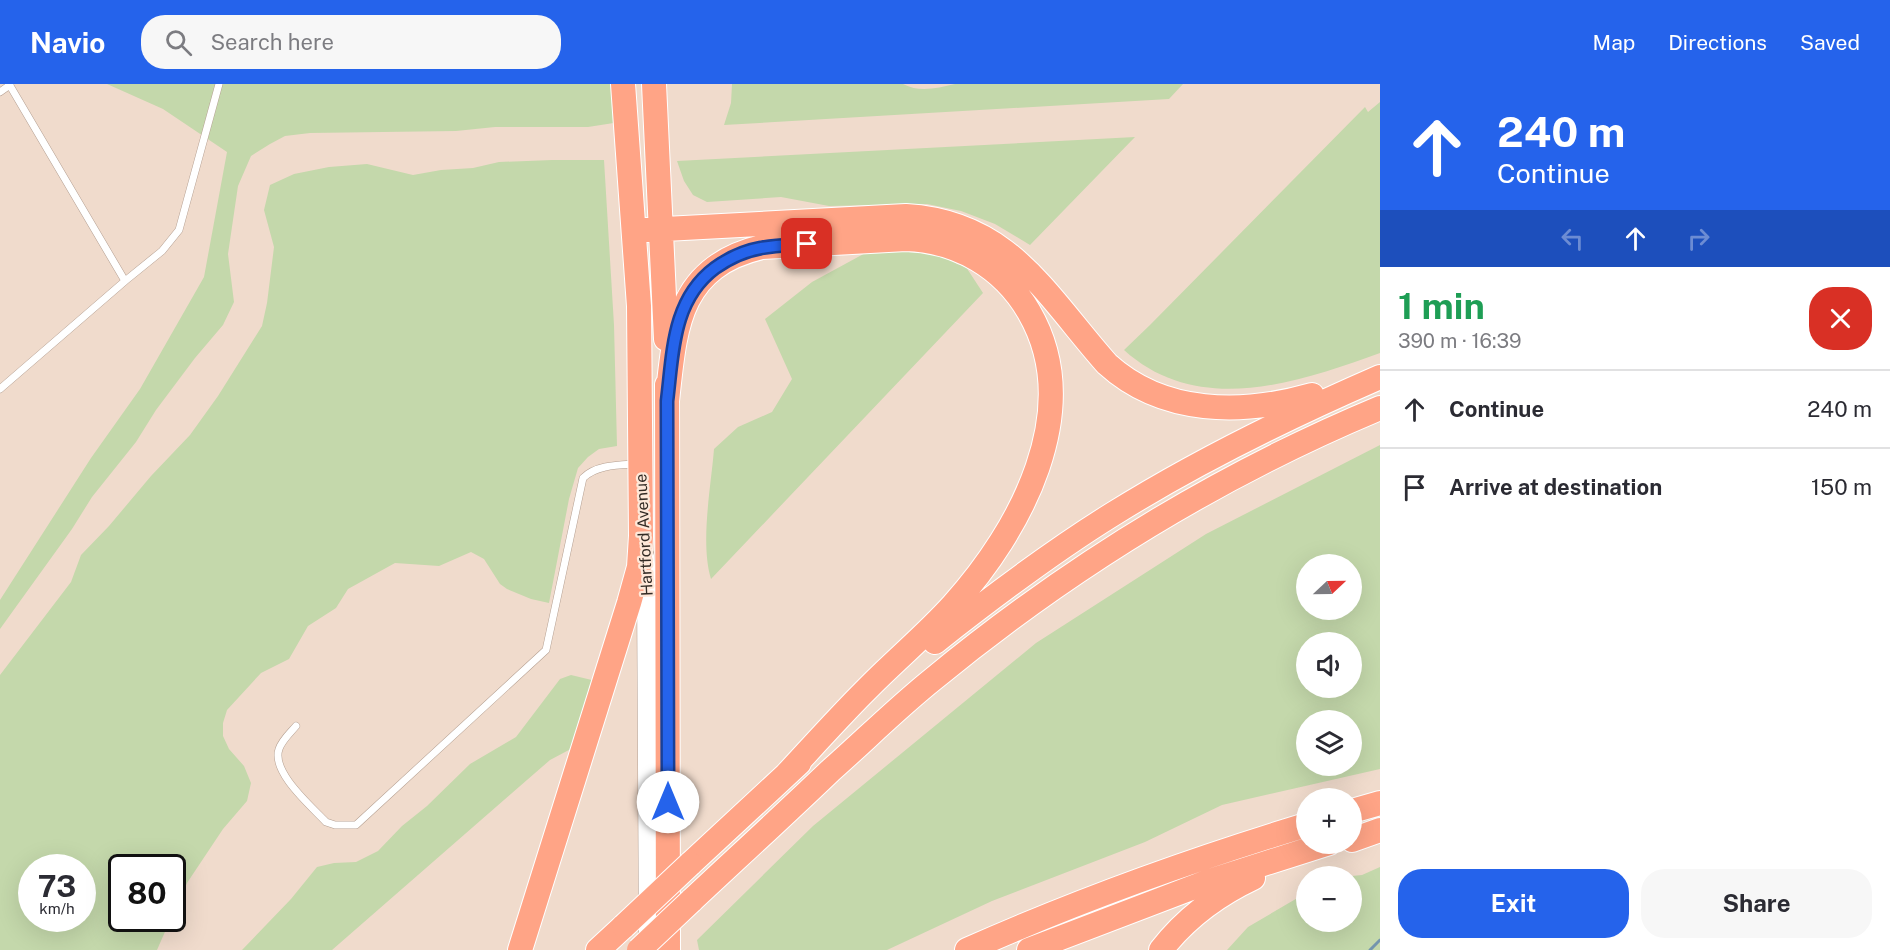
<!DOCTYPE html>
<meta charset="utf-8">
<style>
:root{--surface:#fff;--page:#f7f7f7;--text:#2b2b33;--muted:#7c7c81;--line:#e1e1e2;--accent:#2563eb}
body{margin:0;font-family:"Public Sans",sans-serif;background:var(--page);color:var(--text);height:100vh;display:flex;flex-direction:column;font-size:22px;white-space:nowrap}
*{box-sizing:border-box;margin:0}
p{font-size:20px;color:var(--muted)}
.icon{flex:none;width:33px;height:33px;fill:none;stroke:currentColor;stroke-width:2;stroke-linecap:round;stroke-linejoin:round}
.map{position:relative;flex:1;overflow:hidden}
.side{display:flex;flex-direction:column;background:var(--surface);width:510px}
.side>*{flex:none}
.top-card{background:#2563eb;color:#fff;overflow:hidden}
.needle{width:39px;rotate:68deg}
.fabs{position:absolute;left:1296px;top:470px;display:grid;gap:12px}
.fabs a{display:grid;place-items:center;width:66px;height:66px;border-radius:50%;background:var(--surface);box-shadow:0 6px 24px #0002;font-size:30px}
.speed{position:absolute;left:18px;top:770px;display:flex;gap:12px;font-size:30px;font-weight:700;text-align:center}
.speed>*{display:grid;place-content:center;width:78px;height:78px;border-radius:50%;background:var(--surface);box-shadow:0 6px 24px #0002;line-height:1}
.speed small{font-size:15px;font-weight:400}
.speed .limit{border:3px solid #111;border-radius:9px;background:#fff;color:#111}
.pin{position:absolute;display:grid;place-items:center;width:51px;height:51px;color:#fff;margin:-26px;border-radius:12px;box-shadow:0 3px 9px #0006}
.me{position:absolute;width:66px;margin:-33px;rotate:0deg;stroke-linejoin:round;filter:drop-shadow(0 0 4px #0008)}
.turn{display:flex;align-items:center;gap:21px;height:126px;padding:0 18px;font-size:27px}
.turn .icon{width:78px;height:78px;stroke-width:2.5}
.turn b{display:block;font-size:42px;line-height:51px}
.lanes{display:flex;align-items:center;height:57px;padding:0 18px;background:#0003;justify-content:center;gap:30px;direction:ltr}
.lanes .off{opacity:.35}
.round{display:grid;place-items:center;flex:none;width:63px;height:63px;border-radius:24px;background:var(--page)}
.summary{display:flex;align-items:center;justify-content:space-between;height:102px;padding:0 18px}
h1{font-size:36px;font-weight:700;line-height:45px;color:#1e9e55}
.action{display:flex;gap:12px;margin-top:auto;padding:12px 18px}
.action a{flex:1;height:69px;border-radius:24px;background:var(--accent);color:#fff;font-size:24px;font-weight:700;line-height:69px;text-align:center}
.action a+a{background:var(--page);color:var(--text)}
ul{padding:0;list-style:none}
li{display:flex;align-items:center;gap:18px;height:78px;padding:0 18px;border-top:2px solid var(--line)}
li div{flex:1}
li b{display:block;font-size:22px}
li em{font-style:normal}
header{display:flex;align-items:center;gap:36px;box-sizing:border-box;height:84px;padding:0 30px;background:var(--accent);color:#fff}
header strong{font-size:28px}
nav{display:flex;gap:33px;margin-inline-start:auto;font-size:21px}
.search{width:420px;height:54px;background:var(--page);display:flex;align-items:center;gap:15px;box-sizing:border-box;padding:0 21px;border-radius:24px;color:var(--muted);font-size:22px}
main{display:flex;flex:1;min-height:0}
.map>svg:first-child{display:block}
</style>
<header>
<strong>Navio</strong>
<div class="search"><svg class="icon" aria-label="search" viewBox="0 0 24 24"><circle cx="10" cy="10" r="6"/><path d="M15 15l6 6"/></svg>Search here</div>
<nav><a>Map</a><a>Directions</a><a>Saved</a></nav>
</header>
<main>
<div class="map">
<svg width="1380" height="866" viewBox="0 0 1380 866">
<rect width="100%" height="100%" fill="#f0dbcc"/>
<!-- green -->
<path fill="#c4d8ab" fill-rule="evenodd" d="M 107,0 L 618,0 L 620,38 L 588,43 L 495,43 L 456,47 L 310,49 L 285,52 L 270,60 L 251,72 L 238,102 L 228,170 L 234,218 L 223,241 L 195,274 L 156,326 L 136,358 L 92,413 L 72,445 L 0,545 L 0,516 L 91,374 L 140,305 L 204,193 L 227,68 L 163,25 Z
M 732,0 L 903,0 C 920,9 937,4 955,0 L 1183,0 L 1169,15 L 724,41 L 731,19 Z
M 1380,18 L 1380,269 C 1297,299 1198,333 1124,266 L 1150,241 L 1365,23 L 1368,28 Z
M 1135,53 L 1030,161 L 995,140 L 961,127 L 927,120 L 829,122 L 781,113 L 707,118 L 693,111 L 684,97 L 677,77 Z
M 552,76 L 604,76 L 614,241 L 617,362 L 599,365 L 588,373 L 578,384 L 569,415 L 549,519 L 531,515 L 507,505 L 500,500 L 484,475 L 471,468 L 439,482 L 395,479 L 348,505 L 336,524 L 308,542 L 289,575 L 261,589 L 227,626 L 223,639 L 223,652 L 229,665 L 244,682 L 251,699 L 247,717 L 223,745 L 187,799 L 173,831 L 172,783 L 122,783 L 122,834 L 171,834 L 157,866 L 0,866 L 0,591 L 71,498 L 81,471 L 109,442 L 151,392 L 190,351 L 218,312 L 262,242 L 267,219 L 274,163 L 264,126 L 270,101 L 294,90 L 329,83 L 367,80 L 413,91 L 441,86 L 473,84 L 499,78 ZM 32,783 L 82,783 L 82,834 L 32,834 Z
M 898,165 L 944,171 L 957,180 L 966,183 L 983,209 L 711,495 C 700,459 711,403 714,365 L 738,343 L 772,328 L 792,295 L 765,235 L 812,198 L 869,167 Z
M 1380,361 L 1380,685 L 1222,721 L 1145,758 L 992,817 L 887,866 L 699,866 L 697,856 L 813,742 L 1036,559 L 1206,450 ZM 1306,480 L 1352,480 L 1352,525 L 1306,525 ZM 1306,558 L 1352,558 L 1352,603 L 1306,603 ZM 1306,636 L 1352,636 L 1352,681 L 1306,681 Z
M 571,591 L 600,598 L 582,659 L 550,676 L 332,866 L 242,866 L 291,815 L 317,783 L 334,779 L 356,778 L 378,767 L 402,742 L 427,722 L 470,680 L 516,653 L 560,595 Z
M 1380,783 L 1380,866 L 1227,866 L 1248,843 L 1306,809 L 1306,837 L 1352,837 L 1352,792 L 1362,791 Z"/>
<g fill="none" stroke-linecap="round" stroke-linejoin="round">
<!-- stream -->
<path stroke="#7395ad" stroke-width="3" d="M 1370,866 L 1380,856"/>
<!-- lane casing -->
<g stroke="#b49f91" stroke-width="8">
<path id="lane" d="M 0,8 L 10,1
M 125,197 L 162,167 L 179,146 L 219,0
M 0,305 L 125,197 L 9,0
M 296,642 C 290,649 282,656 279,665 C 271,688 311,722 326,738 L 335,741 L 356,741 L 546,566 L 583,394 C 596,381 618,381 635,380"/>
</g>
<!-- secondary casing -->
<g stroke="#b49f91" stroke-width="21">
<path id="secondary" d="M 644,472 L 647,499 L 649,866"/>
</g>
<!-- highway casing -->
<g stroke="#fff" stroke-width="26">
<path id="highway" d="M 654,0 L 666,255
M 646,146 L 906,132 C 1009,138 1045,210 1107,280 C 1163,331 1242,331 1312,311
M 667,301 L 668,866
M 667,317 C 675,245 677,183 762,163 L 906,155 C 958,157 1003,183 1029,228 C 1086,326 1020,447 953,521 C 925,552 893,578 865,607 C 838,634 813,662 787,690
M 935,558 C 992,513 1050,469 1113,430 C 1198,377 1288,333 1380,293
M 1352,727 L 1380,719
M 1352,756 L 1380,746
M 690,780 L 799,679
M 691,817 C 737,774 784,731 830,687 C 864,657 896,625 932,596 C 1068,484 1217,392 1380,324
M 520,866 L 629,519 L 639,483 L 641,452 L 639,222 L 623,0
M 598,866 L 624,842
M 967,866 C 1077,817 1191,776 1306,741
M 1029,866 L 1207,798 L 1329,759
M 1161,866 C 1185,835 1217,811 1253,794"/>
</g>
<!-- lane -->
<use href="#lane" stroke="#fff" stroke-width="7"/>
<!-- secondary -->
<use href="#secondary" stroke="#fff" stroke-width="20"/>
<!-- highway -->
<use href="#highway" stroke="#ffa486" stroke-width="24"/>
<!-- highway-bridge casing -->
<g stroke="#fff" stroke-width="26" stroke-linecap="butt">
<path id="highway-bridge" d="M 624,842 L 690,780
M 639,866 L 691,817"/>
</g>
<!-- highway-bridge -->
<use href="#highway-bridge" stroke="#ffa486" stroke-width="24"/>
</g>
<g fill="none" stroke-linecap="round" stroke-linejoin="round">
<!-- route casing -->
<g stroke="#184099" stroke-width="15">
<path id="route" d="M 668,718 L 667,317 C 673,269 672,216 715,184 C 729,174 744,167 761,164 C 776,161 792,161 807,160"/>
</g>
<!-- route -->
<use href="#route" stroke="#2563eb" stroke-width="10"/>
</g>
<g text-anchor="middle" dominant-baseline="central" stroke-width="4.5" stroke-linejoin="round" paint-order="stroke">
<!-- street labels -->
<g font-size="16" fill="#332b25" stroke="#fee8d9">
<text transform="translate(644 451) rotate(-93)">Hartford Avenue</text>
</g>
</g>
</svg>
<div class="fabs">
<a><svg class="needle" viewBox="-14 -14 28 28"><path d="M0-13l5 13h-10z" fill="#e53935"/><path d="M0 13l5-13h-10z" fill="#7c7c81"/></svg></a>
<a><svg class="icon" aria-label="sound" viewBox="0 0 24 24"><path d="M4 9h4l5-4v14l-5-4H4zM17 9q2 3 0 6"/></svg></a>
<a><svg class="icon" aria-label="layers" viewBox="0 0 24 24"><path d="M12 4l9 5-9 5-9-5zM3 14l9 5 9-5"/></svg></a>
<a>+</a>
<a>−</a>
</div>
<div class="speed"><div>73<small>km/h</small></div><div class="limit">80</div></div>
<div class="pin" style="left:807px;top:160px;background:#d93025"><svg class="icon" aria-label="arrive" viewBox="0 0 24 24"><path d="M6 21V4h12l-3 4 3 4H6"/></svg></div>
<svg class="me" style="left:668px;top:718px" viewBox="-20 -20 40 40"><circle r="19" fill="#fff"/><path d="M0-13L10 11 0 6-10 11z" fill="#2563eb"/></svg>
</div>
<section class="side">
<div class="top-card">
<div class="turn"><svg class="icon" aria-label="ahead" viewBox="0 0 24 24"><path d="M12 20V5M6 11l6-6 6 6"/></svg><div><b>240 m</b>Continue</div></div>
<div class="lanes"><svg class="icon off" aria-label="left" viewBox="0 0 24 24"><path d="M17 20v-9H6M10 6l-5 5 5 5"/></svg><svg class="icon" aria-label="ahead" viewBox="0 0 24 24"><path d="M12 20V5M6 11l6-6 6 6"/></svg><svg class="icon off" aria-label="right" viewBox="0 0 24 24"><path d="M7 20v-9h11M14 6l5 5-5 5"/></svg></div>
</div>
<div class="summary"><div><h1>1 min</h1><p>390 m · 16:39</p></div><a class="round" style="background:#d93025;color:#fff"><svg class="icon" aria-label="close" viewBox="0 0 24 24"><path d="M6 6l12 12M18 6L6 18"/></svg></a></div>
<ul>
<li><svg class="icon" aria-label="ahead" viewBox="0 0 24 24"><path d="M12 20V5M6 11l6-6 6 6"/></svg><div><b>Continue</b></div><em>240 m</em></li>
<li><svg class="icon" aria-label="arrive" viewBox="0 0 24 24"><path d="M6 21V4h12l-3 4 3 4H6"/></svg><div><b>Arrive at destination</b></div><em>150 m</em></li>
</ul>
<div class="action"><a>Exit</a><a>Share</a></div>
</section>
</main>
